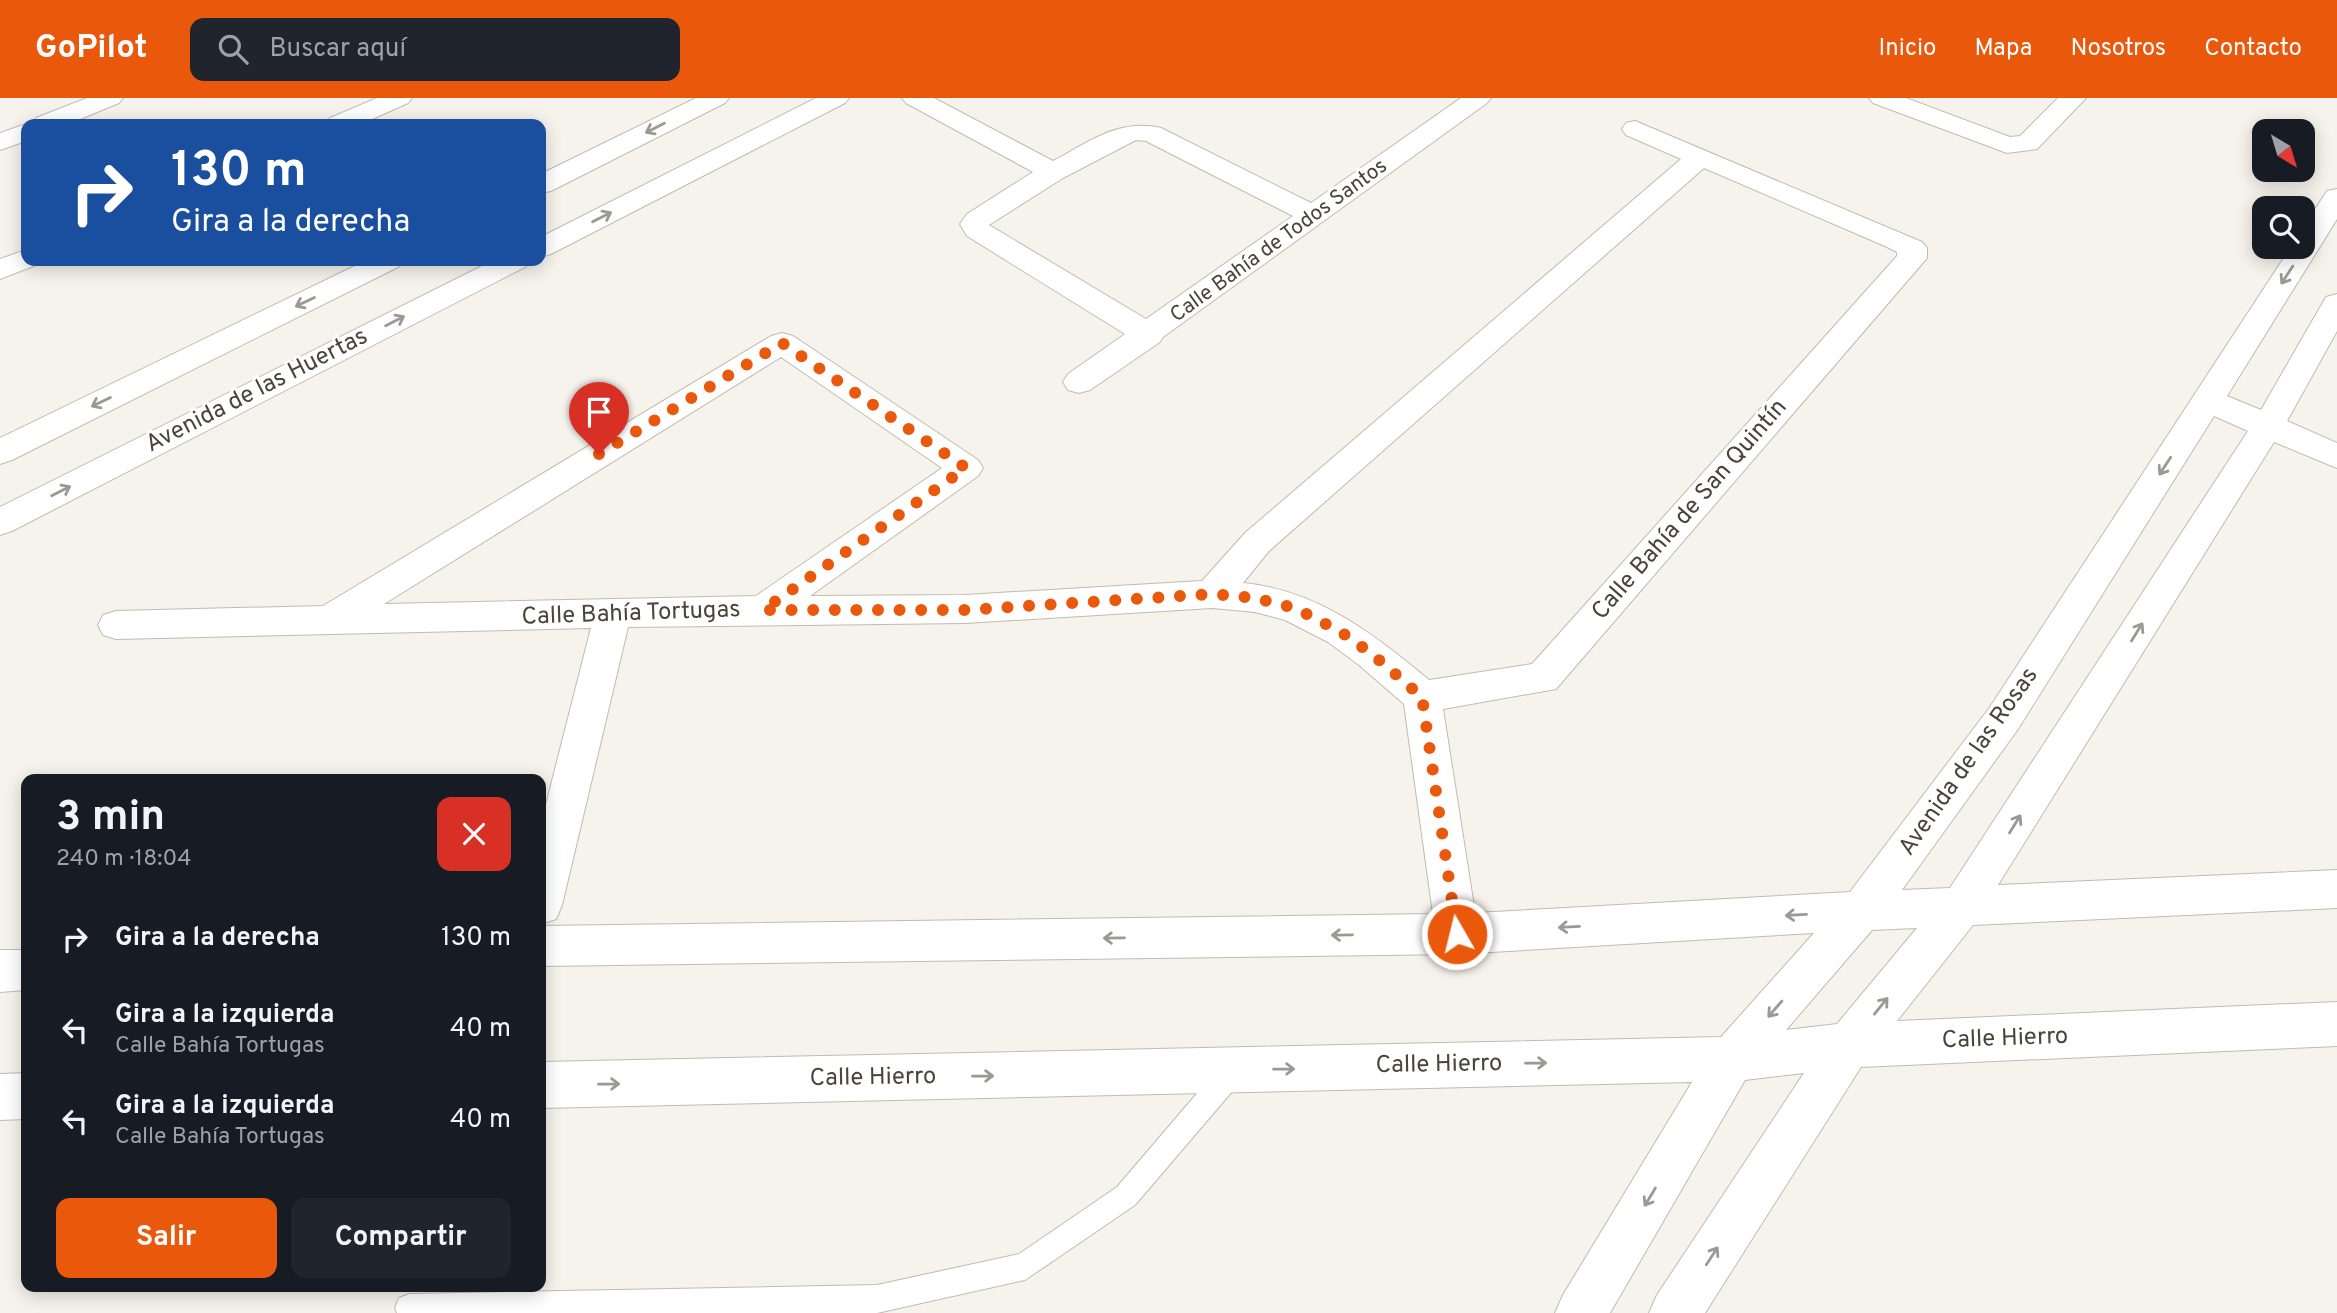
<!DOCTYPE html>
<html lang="es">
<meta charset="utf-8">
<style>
:root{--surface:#171b24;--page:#20242c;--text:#f1f3f6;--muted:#9ea1a6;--accent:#ea580c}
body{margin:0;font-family:Overpass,sans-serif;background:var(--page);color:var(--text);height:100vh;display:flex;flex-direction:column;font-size:26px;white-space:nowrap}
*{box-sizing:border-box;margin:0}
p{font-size:23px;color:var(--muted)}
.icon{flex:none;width:38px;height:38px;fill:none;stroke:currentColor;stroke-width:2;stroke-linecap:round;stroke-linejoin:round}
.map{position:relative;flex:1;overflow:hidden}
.details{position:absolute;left:21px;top:676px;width:525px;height:518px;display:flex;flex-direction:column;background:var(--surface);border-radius:14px;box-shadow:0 4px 18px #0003}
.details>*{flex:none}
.guide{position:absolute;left:21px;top:21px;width:525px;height:147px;border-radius:14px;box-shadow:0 4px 18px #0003;background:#1a4fa0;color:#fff;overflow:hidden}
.needle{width:46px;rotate:142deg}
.fabs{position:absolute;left:2252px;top:21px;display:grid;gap:14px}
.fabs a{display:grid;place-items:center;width:63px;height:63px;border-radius:14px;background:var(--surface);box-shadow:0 4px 18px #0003;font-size:35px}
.pin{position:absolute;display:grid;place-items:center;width:60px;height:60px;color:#fff;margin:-72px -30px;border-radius:50% 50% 50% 0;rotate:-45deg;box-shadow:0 0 7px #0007}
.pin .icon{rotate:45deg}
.me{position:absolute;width:77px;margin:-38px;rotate:352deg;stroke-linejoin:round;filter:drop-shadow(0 0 5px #0008)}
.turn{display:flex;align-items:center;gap:24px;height:147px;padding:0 35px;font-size:32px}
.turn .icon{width:91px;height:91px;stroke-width:2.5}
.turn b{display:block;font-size:49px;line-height:60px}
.round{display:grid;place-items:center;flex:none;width:74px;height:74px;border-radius:14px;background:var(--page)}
.overview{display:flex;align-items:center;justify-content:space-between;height:119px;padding:0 35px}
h1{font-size:42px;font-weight:700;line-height:52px}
.primary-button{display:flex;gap:14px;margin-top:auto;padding:14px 35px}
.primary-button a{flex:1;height:80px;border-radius:14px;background:var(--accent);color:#fff;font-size:28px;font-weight:700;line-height:80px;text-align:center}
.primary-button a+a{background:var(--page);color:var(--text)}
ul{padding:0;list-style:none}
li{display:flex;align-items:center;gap:21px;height:91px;padding:0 35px}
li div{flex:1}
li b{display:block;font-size:26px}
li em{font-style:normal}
header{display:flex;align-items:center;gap:42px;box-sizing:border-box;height:98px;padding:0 35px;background:var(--accent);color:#fff}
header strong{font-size:33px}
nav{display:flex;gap:38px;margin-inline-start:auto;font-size:24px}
.search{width:490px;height:63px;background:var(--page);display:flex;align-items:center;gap:18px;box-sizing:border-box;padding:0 24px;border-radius:14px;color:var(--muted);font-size:26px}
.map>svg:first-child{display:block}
</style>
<header>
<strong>GoPilot</strong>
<div class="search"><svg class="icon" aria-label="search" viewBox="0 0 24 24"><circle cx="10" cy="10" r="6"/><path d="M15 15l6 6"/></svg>Buscar aquí</div>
<nav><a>Inicio</a><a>Mapa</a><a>Nosotros</a><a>Contacto</a></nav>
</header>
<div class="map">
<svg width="2337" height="1215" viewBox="0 0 2337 1215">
<rect width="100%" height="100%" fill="#f6f3ec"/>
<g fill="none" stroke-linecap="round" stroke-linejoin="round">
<!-- lane casing -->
<g stroke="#c2bbae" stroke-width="2">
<path id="lane" d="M 1232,962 L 1241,965 L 1245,974 L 1241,983 L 1135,1107 L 1025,1182 L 877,1215 L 397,1215 L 395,1210 L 399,1200 L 409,1196 L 877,1187 L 1019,1156 L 1117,1089 L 1223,965 Z"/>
</g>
<!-- street casing -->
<g stroke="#c2bbae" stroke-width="2">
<path id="street" d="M 87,0 L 123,0 L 119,5 L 68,26 L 32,26 L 36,20 Z
M 377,0 L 412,0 L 408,5 L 361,26 L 326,26 L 330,20 Z
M 696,0 L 729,0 L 725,5 L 551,93 L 541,95 L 541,76 Z
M 816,0 L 849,0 L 845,5 L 551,156 L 541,159 L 541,139 Z
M 902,0 L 934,0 L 1053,63 C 1089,44 1119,20 1161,30 L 1311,105 L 1461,0 L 1491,0 L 1487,5 L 1163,239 L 1160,244 L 1090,292 L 1079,295 L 1068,292 L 1063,284 L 1068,276 L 1125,236 L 967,138 L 960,126 L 967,116 L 1033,74 L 906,5 ZM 1136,42 L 1146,43 L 1293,118 L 1146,221 L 989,127 L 1063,80 Z
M 1869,0 L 1906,0 L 2010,39 L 2020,38 L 2058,0 L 2086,0 L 2037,51 L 2007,55 L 1873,5 Z
M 1635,23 L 1922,144 L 1927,150 L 1927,160 L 1556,591 L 1443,611 L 1475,815 L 1850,794 L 1990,609 L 2291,149 L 2303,149 L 2303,130 L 2327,93 L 2337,91 L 2337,121 L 2227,298 L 2261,312 L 2326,199 L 2337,196 L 2337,233 L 2287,323 L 2337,345 L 2337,370 L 2274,344 L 1998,787 L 2337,772 L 2337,810 L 1973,827 L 1897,923 L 2337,904 L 2337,948 L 1861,969 L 1705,1215 L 1649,1215 L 1657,1197 L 1804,975 L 1745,982 L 1610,1215 L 1555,1215 L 1563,1197 L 1692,984 L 541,1010 L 541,964 L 1721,939 L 1814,835 L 1457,856 L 541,868 L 541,828 L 1433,816 L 1404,606 L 1359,567 L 1328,544 L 1285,522 L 1255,514 L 1212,510 L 965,525 L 628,529 L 562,807 L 556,821 L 541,826 L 541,726 L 591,530 L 116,541 L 103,537 L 98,527 L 103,517 L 116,513 L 323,508 L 771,238 L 782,235 L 793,238 L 978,362 L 983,370 L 978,378 L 810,498 L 965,497 L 1202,483 L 1245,435 L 1681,61 L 1626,37 L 1622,31 L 1626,25 ZM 1704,70 L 1885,148 L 1897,154 L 1897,158 L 1532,566 L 1429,582 C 1374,536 1317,492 1243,485 L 1269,453 ZM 781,259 L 942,370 L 756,498 L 384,506 ZM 2214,318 L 2248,333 L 1950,790 L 1902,792 L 2018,631 ZM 1917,830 L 1837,926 L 1786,932 L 1872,832 Z
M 26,26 L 26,43 L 0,52 L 0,35 Z
M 26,152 L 26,163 L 39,163 L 36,167 L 0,181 L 0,161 Z
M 365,163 L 403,163 L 398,169 L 12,362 L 0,366 L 0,340 Z
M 492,163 L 530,163 L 525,169 L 12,433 L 0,437 L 0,409 Z
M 0,852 L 26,852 L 26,892 L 0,894 Z
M 26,975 L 26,1021 L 0,1022 L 0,976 Z"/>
</g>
<!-- lane -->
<use href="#lane" fill="#fff" fill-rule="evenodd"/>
<!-- street -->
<use href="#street" fill="#fff" fill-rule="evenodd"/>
</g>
<!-- one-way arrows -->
<defs><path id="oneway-shaft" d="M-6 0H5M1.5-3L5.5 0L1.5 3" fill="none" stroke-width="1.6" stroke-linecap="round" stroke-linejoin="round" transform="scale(1.75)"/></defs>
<g stroke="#9c9892">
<use href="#oneway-shaft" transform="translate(655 30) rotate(153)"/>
<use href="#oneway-shaft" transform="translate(602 119) rotate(-27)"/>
<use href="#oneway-shaft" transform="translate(2287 177) rotate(123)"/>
<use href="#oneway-shaft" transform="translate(305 204) rotate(154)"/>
<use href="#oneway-shaft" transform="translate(395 223) rotate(-27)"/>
<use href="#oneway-shaft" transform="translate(101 304) rotate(154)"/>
<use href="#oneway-shaft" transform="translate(2165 368) rotate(123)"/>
<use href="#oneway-shaft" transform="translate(61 393) rotate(-27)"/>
<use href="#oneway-shaft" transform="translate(2137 534) rotate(-58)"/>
<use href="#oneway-shaft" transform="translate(2015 726) rotate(-58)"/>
<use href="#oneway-shaft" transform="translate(1796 817) rotate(177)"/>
<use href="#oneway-shaft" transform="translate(1569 829) rotate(177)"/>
<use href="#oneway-shaft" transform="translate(1342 837) rotate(179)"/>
<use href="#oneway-shaft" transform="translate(1114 840) rotate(179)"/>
<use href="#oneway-shaft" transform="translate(1881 908) rotate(-51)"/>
<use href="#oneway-shaft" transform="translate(1775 911) rotate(131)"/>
<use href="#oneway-shaft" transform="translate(1536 965) rotate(-1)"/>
<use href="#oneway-shaft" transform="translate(1284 971) rotate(-1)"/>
<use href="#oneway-shaft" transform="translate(983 978) rotate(-1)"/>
<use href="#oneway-shaft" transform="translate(609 986) rotate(-1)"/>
<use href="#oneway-shaft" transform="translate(1650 1099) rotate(121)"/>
<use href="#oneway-shaft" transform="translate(1712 1158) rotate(-57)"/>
</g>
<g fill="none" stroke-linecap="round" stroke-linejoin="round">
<!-- route -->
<path stroke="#ea580c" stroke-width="12" stroke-dasharray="0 21.6" d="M 599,356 L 782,245 L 966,370 L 763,512 L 965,512 L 1212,496 L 1255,500 L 1295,510 L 1341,534 L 1372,556 L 1422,599 L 1457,836"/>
</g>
<g text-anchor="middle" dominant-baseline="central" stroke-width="6" stroke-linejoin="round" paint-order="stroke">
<!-- far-street labels -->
<g font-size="21" fill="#4b4439" stroke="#fff">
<text transform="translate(1279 143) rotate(-36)">Calle Bahía de Todos Santos</text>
</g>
<!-- street labels -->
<g font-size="24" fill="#4b4439" stroke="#fff">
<text transform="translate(257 293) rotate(-27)">Avenida de las Huertas</text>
<text transform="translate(1690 412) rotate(-49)">Calle Bahía de San Quintín</text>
<text transform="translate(631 516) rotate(-2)">Calle Bahía Tortugas</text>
<text transform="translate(1969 664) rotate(-55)">Avenida de las Rosas</text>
<text transform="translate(2005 941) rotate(-2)">Calle Hierro</text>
<text transform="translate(1439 967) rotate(-1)">Calle Hierro</text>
<text transform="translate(873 980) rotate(-1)">Calle Hierro</text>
</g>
</g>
</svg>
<div class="fabs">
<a><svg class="needle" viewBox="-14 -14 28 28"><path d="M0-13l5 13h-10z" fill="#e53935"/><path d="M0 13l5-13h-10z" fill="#9ea1a6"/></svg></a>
<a><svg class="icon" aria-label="search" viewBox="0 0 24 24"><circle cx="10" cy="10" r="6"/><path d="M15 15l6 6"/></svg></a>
</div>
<div class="pin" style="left:599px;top:356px;background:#d93025"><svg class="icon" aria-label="arrive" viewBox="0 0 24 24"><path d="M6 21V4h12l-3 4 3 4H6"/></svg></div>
<svg class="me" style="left:1457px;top:836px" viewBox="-20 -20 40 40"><circle r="17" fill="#ea580c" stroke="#fff" stroke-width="3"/><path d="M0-11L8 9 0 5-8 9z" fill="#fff"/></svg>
<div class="guide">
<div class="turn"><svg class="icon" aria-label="right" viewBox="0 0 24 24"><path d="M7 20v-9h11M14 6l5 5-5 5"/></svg><div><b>130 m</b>Gira a la derecha</div></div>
</div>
<section class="details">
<div class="overview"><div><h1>3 min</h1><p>240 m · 18:04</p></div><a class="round" style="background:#d93025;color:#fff"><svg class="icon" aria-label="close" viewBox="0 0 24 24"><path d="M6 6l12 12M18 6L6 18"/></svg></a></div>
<ul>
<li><svg class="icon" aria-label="right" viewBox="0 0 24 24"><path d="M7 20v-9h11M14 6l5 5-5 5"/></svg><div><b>Gira a la derecha</b></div><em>130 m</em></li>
<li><svg class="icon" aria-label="left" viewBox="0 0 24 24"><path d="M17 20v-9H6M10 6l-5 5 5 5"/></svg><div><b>Gira a la izquierda</b><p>Calle Bahía Tortugas</p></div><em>40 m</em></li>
<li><svg class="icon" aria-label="left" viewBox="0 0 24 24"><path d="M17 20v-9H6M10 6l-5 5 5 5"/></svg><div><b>Gira a la izquierda</b><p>Calle Bahía Tortugas</p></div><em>40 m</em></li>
</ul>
<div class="primary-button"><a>Salir</a><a>Compartir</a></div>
</section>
</div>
